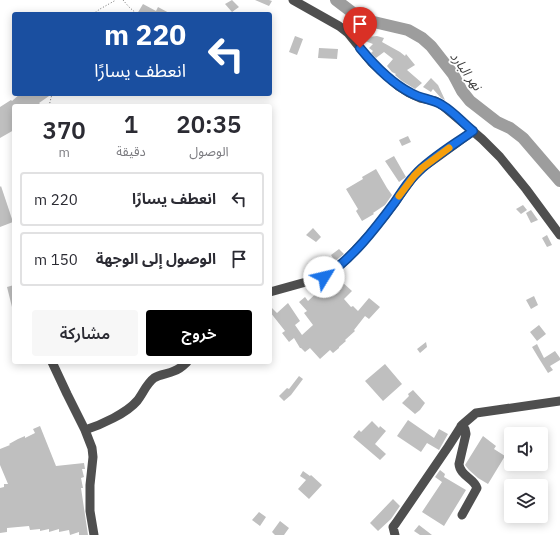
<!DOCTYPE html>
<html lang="ar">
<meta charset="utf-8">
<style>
:root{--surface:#fff;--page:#f7f7f7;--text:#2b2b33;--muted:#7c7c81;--line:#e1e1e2;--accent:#000}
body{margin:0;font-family:"IBM Plex Sans","Noto Sans Arabic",sans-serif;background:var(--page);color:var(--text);direction:rtl;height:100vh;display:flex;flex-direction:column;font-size:15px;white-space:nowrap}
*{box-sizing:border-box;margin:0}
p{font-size:13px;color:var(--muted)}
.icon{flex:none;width:22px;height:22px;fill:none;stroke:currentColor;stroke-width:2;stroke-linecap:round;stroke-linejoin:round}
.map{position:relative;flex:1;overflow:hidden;direction:ltr}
.drawer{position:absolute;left:12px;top:104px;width:260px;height:260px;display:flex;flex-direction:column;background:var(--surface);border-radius:4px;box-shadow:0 2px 10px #0003;direction:rtl}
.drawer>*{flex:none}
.guide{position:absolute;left:12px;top:12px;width:260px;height:84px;border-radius:4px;box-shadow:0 2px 10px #0003;direction:rtl;background:#1a4fa0;color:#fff;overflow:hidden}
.controls{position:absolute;left:504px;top:427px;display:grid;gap:8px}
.controls a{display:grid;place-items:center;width:44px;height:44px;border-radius:4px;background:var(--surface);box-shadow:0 2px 10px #0003;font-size:20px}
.pin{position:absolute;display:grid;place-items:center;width:34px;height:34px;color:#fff;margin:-41px -17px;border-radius:50% 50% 50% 0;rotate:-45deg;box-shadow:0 0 4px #0007}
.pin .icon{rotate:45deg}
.me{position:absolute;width:44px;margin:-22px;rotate:54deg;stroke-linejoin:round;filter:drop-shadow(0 0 3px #0008)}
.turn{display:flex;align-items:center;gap:14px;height:84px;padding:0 20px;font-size:18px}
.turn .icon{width:52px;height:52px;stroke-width:2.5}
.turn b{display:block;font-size:28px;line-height:34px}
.eta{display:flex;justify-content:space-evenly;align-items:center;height:68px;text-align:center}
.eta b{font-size:24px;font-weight:600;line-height:28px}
.primary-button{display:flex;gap:8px;margin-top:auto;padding:8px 20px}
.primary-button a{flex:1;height:46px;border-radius:4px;background:var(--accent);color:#fff;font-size:16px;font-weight:600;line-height:46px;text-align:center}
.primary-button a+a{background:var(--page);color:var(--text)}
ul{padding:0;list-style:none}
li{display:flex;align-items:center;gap:12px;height:54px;margin:0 8px 6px;padding:0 12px;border:2px solid var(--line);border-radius:4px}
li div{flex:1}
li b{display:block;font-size:15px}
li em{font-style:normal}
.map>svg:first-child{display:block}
</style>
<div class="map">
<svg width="560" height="535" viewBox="0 0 560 535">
<rect width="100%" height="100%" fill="#fff"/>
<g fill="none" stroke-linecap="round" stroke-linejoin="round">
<!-- river -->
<path stroke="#9d9d9d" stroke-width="12" d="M 336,0 L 361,19 L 408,30 L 422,38 L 431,46 L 453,74 L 462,91 L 470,101 L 497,122 L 510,128 L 523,138 L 560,181"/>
</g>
<!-- building -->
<path fill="#bfbfbf" d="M 232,0 L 239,7 L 232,12 L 225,4 Z
M 255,0 L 269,0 L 272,1 L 269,6 Z
M 143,4 L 156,11 L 158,7 L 171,14 L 137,14 Z
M 295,36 L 303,39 L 297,55 L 289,52 Z
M 377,36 L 384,38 L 382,42 L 400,52 L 405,56 L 406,54 L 415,65 L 407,70 L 422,83 L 415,89 L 402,81 L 395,75 L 396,74 L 392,72 L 387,66 L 393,59 L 384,52 L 376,58 L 371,53 L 373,51 L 369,48 L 373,44 L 365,41 L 368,37 Z
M 319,48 L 338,49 L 337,59 L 318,58 Z
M 431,78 L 438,85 L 445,100 L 441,98 L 433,89 L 431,92 L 423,87 Z
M 20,94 L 52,94 L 39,103 L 42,106 L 14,106 L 14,130 L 0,138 L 0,107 L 11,100 L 12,101 Z
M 408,136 L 411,142 L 402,146 L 399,140 Z
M 394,156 L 406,177 L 399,182 L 385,161 Z
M 376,169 L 387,188 L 392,195 L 385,205 L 373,213 L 374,214 L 362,221 L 356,211 L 358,209 L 346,189 L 363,179 L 362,177 Z
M 1,186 L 13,222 L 0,227 L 0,187 Z
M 523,205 L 527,210 L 521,214 L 516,209 Z
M 531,210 L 538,220 L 531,223 L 526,213 Z
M 313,228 L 321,237 L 316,242 L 306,235 Z
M 547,235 L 552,245 L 547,247 L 542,238 Z
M 339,249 L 344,254 L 335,261 L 331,255 Z
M 339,274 L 343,279 L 341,281 L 352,291 L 344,299 L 351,307 L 353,306 L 358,311 L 369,298 L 380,307 L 369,319 L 365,316 L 354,330 L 355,331 L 345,340 L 346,341 L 339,347 L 339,348 L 333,353 L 330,350 L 320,359 L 310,348 L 305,352 L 301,348 L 300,348 L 294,338 L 289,342 L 282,333 L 285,331 L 270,312 L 270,306 L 277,313 L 288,303 L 300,321 L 295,325 L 302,335 L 313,325 L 304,313 L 307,311 L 299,302 L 305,297 L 308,301 L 323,287 L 321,285 Z
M 14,285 L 14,307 L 12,307 L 7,287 Z
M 534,296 L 538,305 L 531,309 L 526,300 Z
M 539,325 L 546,334 L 537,341 L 530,332 Z
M 426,342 L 427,347 L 420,353 L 417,349 Z
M 537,344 L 544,358 L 555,351 L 560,358 L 560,360 L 550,366 L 553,370 L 548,373 L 538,357 L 532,347 Z
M 385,364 L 402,384 L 383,401 L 365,381 Z
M 299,376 L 303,379 L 291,395 L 284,401 L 279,396 L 287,388 L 289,389 Z
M 413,390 L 425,403 L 420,410 L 415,414 L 402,403 L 409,396 L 408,394 Z
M 408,420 L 434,438 L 439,429 L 448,434 L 439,450 L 427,443 L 421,452 L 397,436 Z
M 372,421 L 379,428 L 380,426 L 386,431 L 375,444 L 386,454 L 380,460 L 353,437 L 359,430 L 361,432 Z
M 40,426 L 56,466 L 84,463 L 85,469 L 82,469 L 84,477 L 81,478 L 83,488 L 81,488 L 88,535 L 79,535 L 79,532 L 70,535 L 69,530 L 59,532 L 59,529 L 49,532 L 49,529 L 40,531 L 40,529 L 30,530 L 29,526 L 7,528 L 7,532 L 0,533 L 0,488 L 4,487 L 4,484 L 8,484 L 0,465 L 0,449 L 10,445 L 9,444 L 18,439 L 25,436 L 25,438 L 35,433 L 33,429 Z
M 483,436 L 496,446 L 494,449 L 505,456 L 488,484 L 478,478 L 469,470 L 465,465 Z
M 440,470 L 445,474 L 444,477 L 466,490 L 444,526 L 422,512 L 442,482 L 435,477 Z
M 303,471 L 310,476 L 311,475 L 322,485 L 309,499 L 298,489 L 306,480 L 300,476 Z
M 393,499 L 400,506 L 391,519 L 378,531 L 370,523 Z
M 259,512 L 266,517 L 260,526 L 252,520 Z
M 280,521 L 289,528 L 284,535 L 275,535 L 272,532 Z
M 419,525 L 432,535 L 420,535 L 414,531 Z"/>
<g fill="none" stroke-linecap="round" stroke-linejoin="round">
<!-- path -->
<path stroke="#717171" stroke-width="1" stroke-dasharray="1 2" stroke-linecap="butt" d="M 123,0 L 129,7 L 137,14
M 93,14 L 100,9 L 116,0
M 49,106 L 52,94"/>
<!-- minor -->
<path stroke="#4f4f4f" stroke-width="9" d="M 293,0 L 339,26 L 348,33 L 372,63 L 398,86 L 409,93 L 420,98 L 435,101 L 442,105 L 482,139 L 500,157 L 526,189 L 560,235
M 270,292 L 324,277 L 335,270 L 348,258 L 370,234 L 384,217 L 414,176 L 422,168 L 436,158 L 473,131
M 52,362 L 67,394 L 85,430
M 461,426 L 465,429 L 466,434 L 459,464 C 460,476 474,478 477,488 L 462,515
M 94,535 L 90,511 L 90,485 L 93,457 L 92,448 L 85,430 C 101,425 127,413 137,401 C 143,394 146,384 154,378 C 160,374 168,374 174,371 C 180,369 183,366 187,362
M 395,535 L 393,527 L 396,523 L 448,447 L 462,425 L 476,413 L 560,401"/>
</g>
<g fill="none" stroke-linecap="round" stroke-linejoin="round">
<!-- route casing -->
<g stroke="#114b97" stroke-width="10">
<path id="route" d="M 324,277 C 352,259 375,229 395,202 C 401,193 407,183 415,175 C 429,159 455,144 473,131 C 463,123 454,112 442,105 C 433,99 421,99 411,93 C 391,83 374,65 360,48"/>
</g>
<!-- route -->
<use href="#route" stroke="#1a73e8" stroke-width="7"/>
<!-- slow -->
<path stroke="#f59e0b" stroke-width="7" d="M 399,196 L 414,176 L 422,168 L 449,148"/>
</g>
<g text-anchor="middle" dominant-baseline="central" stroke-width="3.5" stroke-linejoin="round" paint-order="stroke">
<!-- water labels -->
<g font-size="13" font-style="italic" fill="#3e3e3e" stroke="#fff">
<text transform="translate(466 71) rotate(54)">نهر البارد</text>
</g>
</g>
</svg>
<div class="controls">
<a><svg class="icon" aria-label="sound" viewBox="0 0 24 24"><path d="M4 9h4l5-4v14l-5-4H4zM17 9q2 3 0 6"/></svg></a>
<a><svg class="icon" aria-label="layers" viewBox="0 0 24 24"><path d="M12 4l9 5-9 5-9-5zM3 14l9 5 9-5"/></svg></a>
</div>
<div class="pin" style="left:360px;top:48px;background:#d93025"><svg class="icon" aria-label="arrive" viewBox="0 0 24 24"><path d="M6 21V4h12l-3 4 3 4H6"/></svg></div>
<svg class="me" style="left:324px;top:277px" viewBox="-20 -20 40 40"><circle r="19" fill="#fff"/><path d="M0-13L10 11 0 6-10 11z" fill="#1a73e8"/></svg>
<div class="guide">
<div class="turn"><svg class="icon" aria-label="left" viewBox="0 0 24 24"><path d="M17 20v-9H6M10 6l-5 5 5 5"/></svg><div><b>220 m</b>انعطف يسارًا</div></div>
</div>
<section class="drawer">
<div class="eta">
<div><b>20:35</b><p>الوصول</p></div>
<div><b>1</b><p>دقيقة</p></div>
<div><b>370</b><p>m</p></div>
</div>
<ul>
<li><svg class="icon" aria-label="left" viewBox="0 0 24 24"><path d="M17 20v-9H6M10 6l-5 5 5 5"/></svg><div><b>انعطف يسارًا</b></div><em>220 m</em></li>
<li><svg class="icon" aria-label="arrive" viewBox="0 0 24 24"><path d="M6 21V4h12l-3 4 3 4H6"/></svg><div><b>الوصول إلى الوجهة</b></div><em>150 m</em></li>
</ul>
<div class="primary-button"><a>خروج</a><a>مشاركة</a></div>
</section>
</div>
